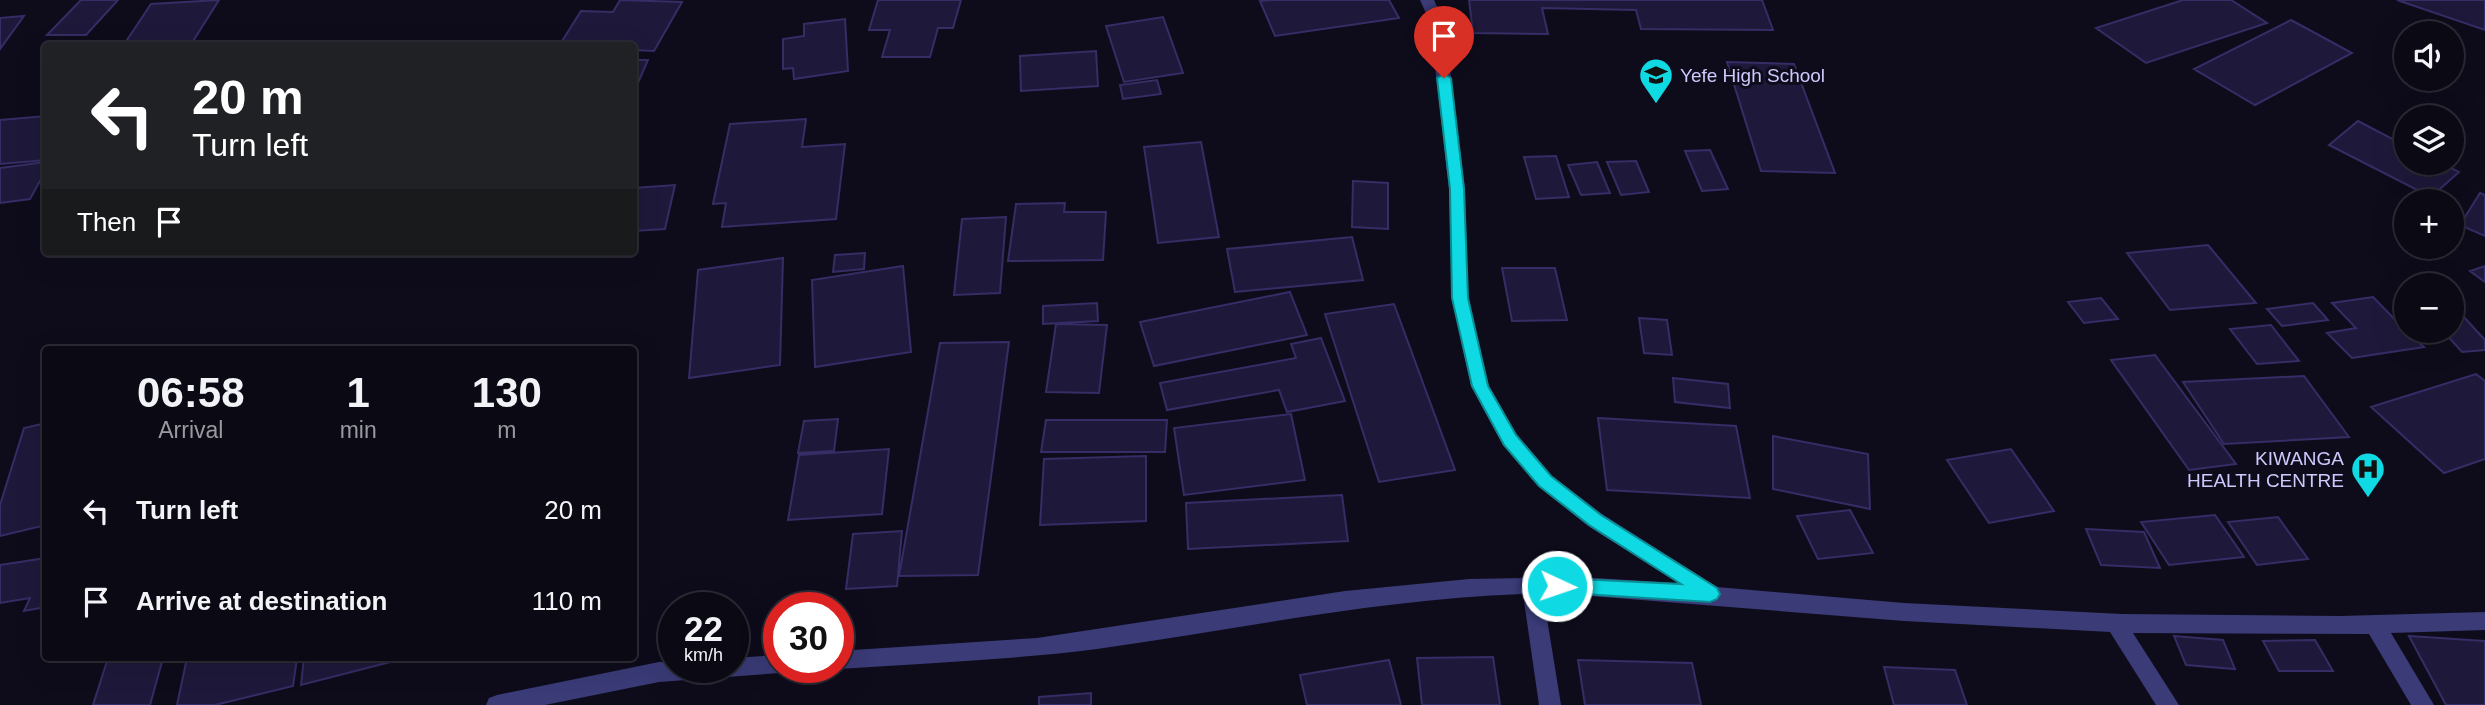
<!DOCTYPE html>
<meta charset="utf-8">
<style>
:root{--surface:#0a0914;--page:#13121d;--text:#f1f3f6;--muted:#999aa0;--line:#2a2a34}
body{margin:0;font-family:Helvetica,sans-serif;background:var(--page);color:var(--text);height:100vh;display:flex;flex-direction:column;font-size:26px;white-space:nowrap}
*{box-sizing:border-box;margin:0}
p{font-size:23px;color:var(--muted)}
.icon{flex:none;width:38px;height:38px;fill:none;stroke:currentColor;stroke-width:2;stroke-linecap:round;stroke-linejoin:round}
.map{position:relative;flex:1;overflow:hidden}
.panel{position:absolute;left:42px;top:346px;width:595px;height:315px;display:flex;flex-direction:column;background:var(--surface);border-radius:7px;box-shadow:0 7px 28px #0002,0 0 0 2px var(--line)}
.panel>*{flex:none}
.hud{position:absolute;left:42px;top:42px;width:595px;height:214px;border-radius:7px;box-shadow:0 7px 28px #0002,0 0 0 2px var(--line);background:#202124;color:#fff;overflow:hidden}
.buttons{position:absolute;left:2394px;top:21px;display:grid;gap:14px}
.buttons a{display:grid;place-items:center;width:70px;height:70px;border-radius:50%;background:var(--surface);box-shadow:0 7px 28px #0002,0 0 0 2px var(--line);font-size:35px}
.speed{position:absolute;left:658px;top:592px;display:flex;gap:14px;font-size:35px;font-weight:700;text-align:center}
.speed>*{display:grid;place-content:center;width:91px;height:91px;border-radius:50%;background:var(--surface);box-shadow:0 7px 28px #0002,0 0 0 2px var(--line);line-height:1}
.speed small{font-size:18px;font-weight:400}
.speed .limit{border:10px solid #d22;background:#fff;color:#111}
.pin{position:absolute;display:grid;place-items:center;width:60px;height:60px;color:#fff;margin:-72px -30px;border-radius:50% 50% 50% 0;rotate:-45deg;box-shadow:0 0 7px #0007}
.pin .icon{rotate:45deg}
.me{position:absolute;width:77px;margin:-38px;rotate:93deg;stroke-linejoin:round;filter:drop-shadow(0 0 5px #0008)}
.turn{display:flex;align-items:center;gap:24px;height:147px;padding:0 35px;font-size:32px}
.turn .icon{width:91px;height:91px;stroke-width:2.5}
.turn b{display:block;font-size:49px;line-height:60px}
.then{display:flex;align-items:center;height:66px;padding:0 35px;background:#0003;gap:14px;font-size:26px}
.eta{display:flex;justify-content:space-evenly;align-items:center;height:119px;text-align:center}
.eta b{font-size:42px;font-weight:800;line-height:49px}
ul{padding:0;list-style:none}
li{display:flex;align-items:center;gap:21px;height:91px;padding:0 35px}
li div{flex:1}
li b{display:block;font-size:26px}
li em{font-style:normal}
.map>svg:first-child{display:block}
</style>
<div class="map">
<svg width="2485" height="705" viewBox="0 0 2485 705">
<rect width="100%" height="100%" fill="#0e0c1b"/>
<!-- building -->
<path fill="#1e193a" stroke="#352d65" stroke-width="2" d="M 81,0 L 118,0 L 86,35 L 47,35 Z
M 219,0 L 190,46 L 123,46 L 151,4 Z
M 620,0 L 682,2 L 654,51 L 634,50 L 634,46 L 559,46 L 581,11 L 613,12 Z
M 878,0 L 961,0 L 953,28 L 938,28 L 930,57 L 882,57 L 890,30 L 869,30 Z
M 1271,0 L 1389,0 L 1399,18 L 1275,36 L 1260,1 Z
M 1469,0 L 1762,0 L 1773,30 L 1641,29 L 1636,10 L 1542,8 L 1548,34 L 1473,33 Z
M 2183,0 L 2231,0 L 2267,23 L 2146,63 L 2096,28 Z
M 2397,0 L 2485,0 L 2485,30 Z
M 24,16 L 0,49 L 0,18 Z
M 1163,17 L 1183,73 L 1124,82 L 1106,26 Z
M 845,19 L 848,71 L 794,79 L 793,68 L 783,69 L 783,39 L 804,36 L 804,24 Z
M 2291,20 L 2352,53 L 2255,105 L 2194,69 Z
M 1096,51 L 1098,86 L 1021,91 L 1020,56 Z
M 634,60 L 648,60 L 634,92 Z
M 1727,62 L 1794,64 L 1835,173 L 1761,171 Z
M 1157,80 L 1161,94 L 1123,99 L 1120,85 Z
M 46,116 L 46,160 L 0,164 L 0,120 Z
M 806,119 L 802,147 L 845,144 L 836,219 L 722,227 L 726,203 L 713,204 L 730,124 Z
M 2358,121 L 2406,146 L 2406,163 L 2441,163 L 2459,172 L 2431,197 L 2329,145 Z
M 1201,142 L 1219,237 L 1158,243 L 1144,147 Z
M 1710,150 L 1728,189 L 1702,191 L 1685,151 Z
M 1556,156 L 1569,197 L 1536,199 L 1524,157 Z
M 1636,161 L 1649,192 L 1621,195 L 1607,162 Z
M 46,162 L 46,170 L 30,199 L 0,203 L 0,168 Z
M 1597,162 L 1610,193 L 1581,195 L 1568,165 Z
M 1353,181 L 1388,183 L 1388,229 L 1352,227 Z
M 675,185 L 665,229 L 634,231 L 634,188 Z
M 2480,193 L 2485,195 L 2485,236 L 2460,225 Z
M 1065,203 L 1064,212 L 1106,212 L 1103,260 L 1008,261 L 1016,204 Z
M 1006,217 L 1000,293 L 954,295 L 962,219 Z
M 1352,237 L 1363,280 L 1235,292 L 1227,249 Z
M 2208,245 L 2256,303 L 2170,310 L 2127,253 Z
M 865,253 L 864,269 L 833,272 L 835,255 Z
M 783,258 L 780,365 L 689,378 L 698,270 Z
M 903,266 L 911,352 L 815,367 L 812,280 Z
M 2485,266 L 2485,282 L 2470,271 Z
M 1502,268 L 1555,268 L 1567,320 L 1512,321 Z
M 1290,292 L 1307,335 L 1154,366 L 1140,322 Z
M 2373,297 L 2406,331 L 2424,347 L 2352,358 L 2327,333 L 2356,328 L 2332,303 Z
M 2101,298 L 2118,319 L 2084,323 L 2068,302 Z
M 1097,303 L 1098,321 L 1043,324 L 1043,306 Z
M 2313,303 L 2328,320 L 2282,326 L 2267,309 Z
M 1394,304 L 1455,470 L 1379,482 L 1325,314 Z
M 2452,304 L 2485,340 L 2485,350 L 2462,352 L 2443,331 L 2452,331 Z
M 1639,318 L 1667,320 L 1672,355 L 1644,353 Z
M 1056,324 L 1107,325 L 1099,393 L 1046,392 Z
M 2271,325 L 2299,361 L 2257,364 L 2230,329 Z
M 1321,338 L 1345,401 L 1287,412 L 1279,390 L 1167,410 L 1160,383 L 1296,358 L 1291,344 Z
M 1009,342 L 978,575 L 899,576 L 940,343 Z
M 2155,355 L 2236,464 L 2189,470 L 2111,360 Z
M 2476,374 L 2485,381 L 2485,459 L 2444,473 L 2371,407 Z
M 2304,376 L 2349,437 L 2224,444 L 2183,382 Z
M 1673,378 L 1728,384 L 1730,408 L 1675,402 Z
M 1291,414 L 1305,480 L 1184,495 L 1174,428 Z
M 1598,418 L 1736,426 L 1750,498 L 1607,490 Z
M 838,419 L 834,451 L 798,453 L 804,421 Z
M 1046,420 L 1167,420 L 1165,452 L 1041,452 Z
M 46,423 L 46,525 L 0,536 L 0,505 L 24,428 Z
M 1773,436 L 1868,454 L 1870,509 L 1773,489 Z
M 889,449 L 882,514 L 788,520 L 799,455 Z
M 2011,449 L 2054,511 L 1989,523 L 1947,460 Z
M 1146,456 L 1146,521 L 1040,525 L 1044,459 Z
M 1342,495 L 1348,541 L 1188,549 L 1186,503 Z
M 1850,510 L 1873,553 L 1818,559 L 1797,516 Z
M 2215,515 L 2244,557 L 2169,565 L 2141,522 Z
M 2278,517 L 2308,559 L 2257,565 L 2228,522 Z
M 2086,529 L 2144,532 L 2160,568 L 2101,565 Z
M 902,531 L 897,586 L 846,589 L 853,534 Z
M 46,558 L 46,607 L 24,611 L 30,598 L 0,603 L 0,565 Z
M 2174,636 L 2223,640 L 2235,669 L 2186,665 Z
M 2409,636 L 2485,641 L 2485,705 L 2446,705 Z
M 2315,640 L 2333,671 L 2279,671 L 2263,641 Z
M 1493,657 L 1500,705 L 1422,705 L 1417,658 Z
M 108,658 L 163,658 L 150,705 L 93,705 Z
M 187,658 L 297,658 L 293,686 L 215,705 L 177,705 Z
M 304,658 L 406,658 L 301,685 Z
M 1389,660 L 1401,705 L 1307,705 L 1300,675 Z
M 1578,660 L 1692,663 L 1701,705 L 1585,705 Z
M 1884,667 L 1955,670 L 1967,705 L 1894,705 Z
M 1091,693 L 1091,705 L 1039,705 L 1039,697 Z"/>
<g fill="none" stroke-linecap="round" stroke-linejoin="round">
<!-- minor -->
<path fill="#3a3b77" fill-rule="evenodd" d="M 1420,0 L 1434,0 L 1444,22 L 1465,189 L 1468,298 L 1489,386 L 1517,435 L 1552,476 L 1602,514 L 1717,587 L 1904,603 L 2122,614 L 2340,616 L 2485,612 L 2485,630 L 2391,633 L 2434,705 L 2411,705 L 2369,634 L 2133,633 L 2179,705 L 2156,705 L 2110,632 L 1904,621 L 1578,595 L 1543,594 L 1561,705 L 1539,705 L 1523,594 C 1379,599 1240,629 1097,649 C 1011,660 925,663 838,669 L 831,667 L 838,667 L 838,651 L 1037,638 L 1345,591 L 1469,579 L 1578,577 L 1678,583 L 1588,526 L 1538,486 L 1503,445 L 1471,386 L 1452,298 L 1449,189 L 1430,22 Z
M 779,655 L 779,667 L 788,667 L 786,671 L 779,673 L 659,682 L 545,705 L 486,705 L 489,698 L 497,695 L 659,662 L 674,662 L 674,667 L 733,667 L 733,658 Z"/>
</g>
<!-- route -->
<path fill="#0fd9e2" stroke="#0a8d93" stroke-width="2" d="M 1444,74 L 1451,78 L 1464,189 L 1468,298 L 1488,386 L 1516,435 L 1551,476 L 1601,515 L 1717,588 L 1720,594 L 1717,599 L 1710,602 L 1551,592 L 1548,586 L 1551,581 L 1557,578 L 1681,584 L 1589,525 L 1539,486 L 1504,445 L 1472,386 L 1452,298 L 1450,189 L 1437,78 Z"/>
<!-- icons -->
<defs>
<g id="school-pin" transform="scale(1.75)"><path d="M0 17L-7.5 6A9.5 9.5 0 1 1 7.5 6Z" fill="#0fd9e2" stroke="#0e0c1b"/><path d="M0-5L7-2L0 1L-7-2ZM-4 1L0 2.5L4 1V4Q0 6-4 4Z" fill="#111"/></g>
<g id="hospital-pin" transform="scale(1.75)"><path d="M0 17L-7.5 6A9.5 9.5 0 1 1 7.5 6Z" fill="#0fd9e2" stroke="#0e0c1b"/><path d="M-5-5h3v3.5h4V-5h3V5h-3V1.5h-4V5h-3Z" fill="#111"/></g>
</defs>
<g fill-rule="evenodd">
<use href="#school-pin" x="1656" y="75"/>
<use href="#hospital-pin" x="2368" y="469"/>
</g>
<g text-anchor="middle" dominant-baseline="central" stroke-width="6" stroke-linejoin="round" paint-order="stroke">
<!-- poi labels -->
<g font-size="19" fill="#ccc9fc" stroke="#0e0c1b" text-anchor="start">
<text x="1680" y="75">Yefe High School</text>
<text x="2344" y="458" text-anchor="end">KIWANGA<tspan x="2344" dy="22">HEALTH CENTRE</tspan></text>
</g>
</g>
</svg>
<div class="buttons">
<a><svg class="icon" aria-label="sound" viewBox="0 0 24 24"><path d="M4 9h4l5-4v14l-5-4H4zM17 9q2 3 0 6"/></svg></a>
<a><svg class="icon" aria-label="layers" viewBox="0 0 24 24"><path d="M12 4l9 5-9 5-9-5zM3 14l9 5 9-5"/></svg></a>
<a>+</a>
<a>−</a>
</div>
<div class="speed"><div>22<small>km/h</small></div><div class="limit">30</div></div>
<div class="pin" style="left:1444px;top:78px;background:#d93025"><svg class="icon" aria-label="arrive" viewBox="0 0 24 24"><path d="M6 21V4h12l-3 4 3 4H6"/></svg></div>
<svg class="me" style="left:1557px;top:586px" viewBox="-20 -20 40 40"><circle r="17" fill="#0fd9e2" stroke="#fff" stroke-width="3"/><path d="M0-11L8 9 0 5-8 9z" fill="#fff"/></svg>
<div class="hud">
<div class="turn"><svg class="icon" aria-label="left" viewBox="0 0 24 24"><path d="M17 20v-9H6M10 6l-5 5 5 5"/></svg><div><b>20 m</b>Turn left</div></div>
<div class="then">Then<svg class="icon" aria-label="arrive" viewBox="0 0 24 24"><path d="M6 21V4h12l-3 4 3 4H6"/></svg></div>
</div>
<section class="panel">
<div class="eta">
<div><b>06:58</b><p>Arrival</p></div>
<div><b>1</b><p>min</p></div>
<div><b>130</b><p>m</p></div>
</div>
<ul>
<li><svg class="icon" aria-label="left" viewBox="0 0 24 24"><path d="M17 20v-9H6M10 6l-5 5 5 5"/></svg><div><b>Turn left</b></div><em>20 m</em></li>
<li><svg class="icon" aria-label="arrive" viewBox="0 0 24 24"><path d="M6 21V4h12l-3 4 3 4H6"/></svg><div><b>Arrive at destination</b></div><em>110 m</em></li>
</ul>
</section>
</div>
